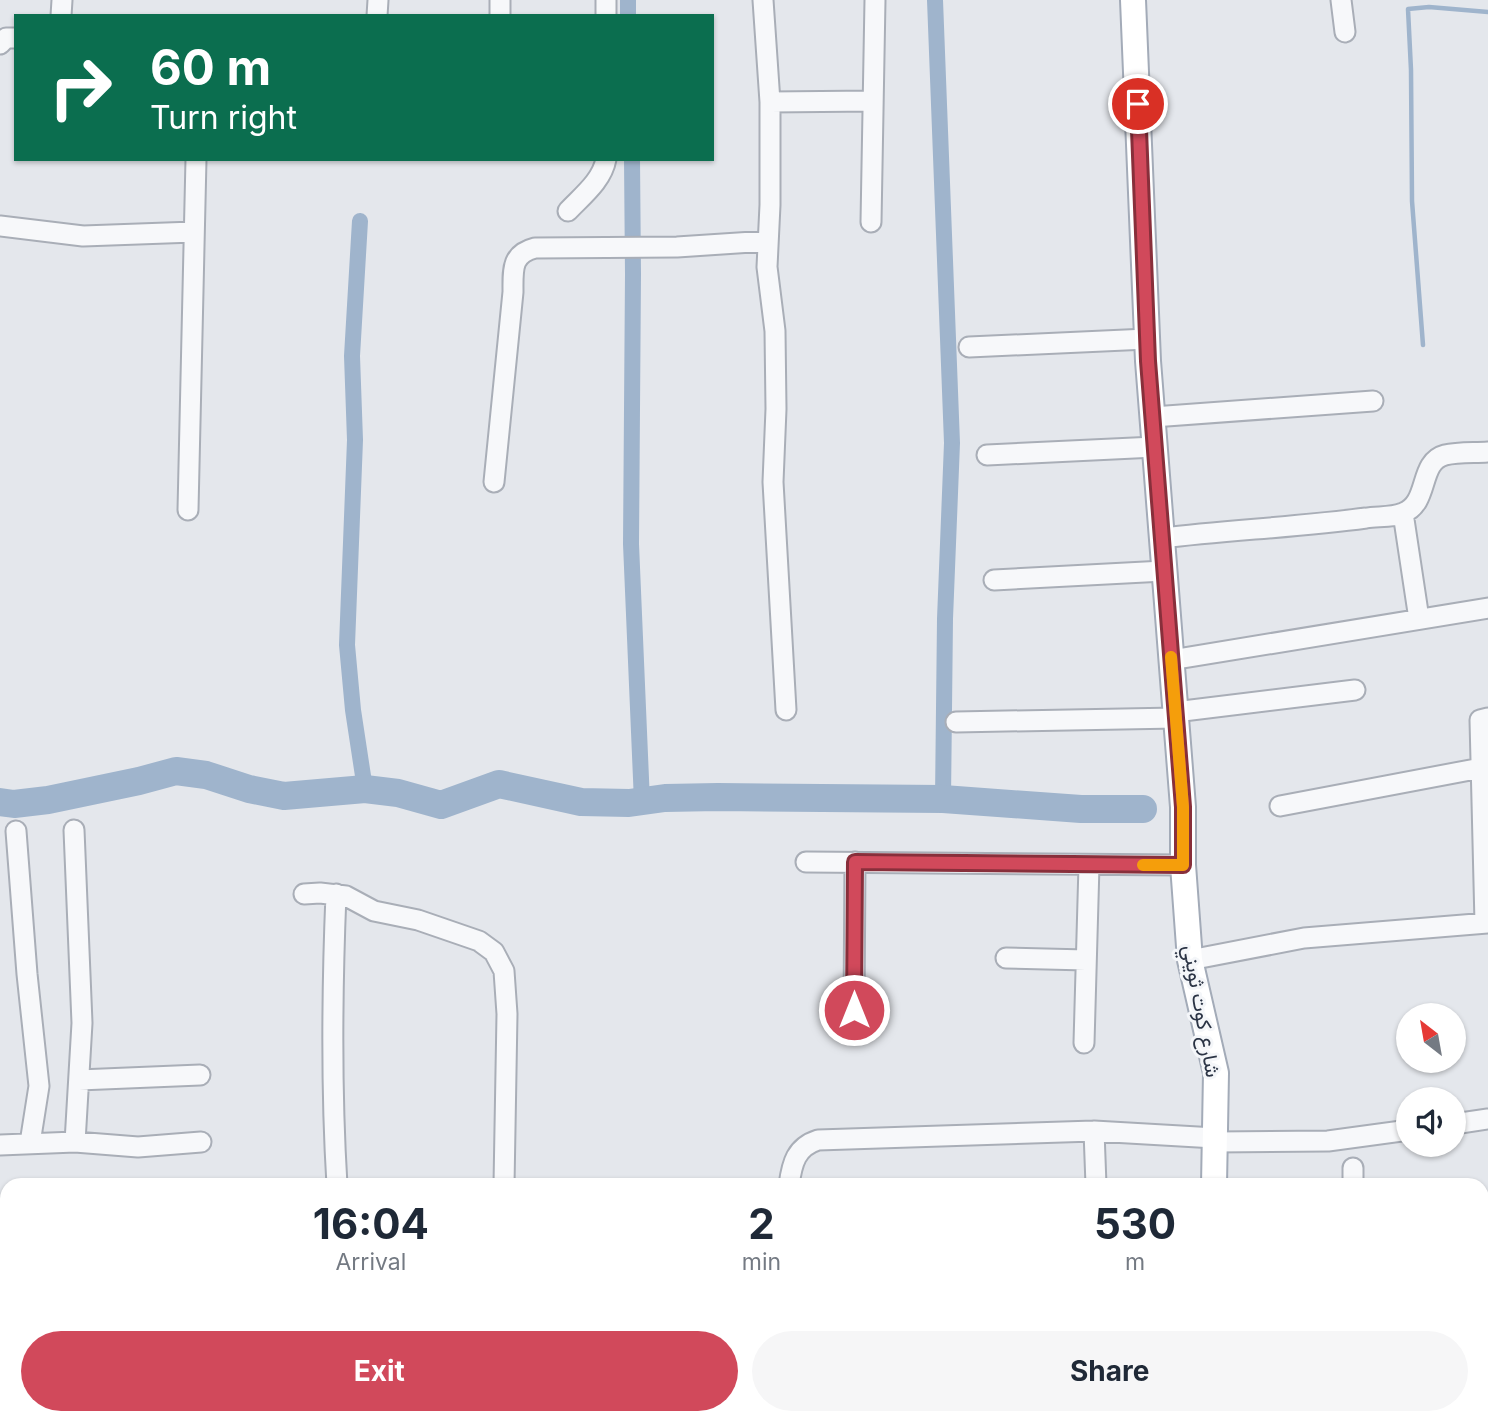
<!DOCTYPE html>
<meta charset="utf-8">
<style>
:root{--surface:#fff;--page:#f6f6f7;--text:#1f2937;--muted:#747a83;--accent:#d1495b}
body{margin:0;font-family:Inter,Vazirmatn,sans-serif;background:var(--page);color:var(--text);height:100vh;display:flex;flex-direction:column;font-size:26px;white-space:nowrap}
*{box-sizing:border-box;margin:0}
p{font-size:23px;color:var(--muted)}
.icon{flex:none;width:38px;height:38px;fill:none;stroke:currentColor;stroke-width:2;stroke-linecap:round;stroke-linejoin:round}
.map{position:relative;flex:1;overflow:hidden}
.side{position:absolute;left:0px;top:1178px;width:1489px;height:247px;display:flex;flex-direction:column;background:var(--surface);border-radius:21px 21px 0 0;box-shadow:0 2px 5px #0004}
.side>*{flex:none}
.hud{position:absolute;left:14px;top:14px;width:700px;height:147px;border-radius:0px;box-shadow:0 2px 5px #0004;background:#0b6e4f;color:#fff;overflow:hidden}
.needle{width:46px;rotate:329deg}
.controls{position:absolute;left:1396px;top:1003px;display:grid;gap:14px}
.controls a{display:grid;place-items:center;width:70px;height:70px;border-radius:50%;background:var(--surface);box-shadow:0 2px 5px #0004;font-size:35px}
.pin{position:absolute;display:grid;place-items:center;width:60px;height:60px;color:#fff;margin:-30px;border:4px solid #fff;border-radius:50%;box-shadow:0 2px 7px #0007}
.me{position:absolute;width:77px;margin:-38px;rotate:0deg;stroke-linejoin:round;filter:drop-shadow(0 0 5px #0008)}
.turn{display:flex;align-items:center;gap:24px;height:147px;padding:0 21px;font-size:32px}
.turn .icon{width:91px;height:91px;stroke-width:2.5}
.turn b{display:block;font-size:49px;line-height:60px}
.eta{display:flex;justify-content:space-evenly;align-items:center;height:119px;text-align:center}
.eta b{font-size:42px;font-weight:700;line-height:49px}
.action{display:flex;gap:14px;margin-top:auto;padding:14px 21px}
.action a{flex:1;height:80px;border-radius:42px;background:var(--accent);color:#fff;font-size:28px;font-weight:700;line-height:80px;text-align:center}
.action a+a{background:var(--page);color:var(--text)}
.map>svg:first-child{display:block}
</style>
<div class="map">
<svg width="1488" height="1424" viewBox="0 0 1488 1424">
<rect width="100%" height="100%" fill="#e4e7ec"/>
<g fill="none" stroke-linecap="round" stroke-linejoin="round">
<!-- stream -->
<path stroke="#9fb4cc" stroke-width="4.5" d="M 1423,345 L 1412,201 L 1411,70 L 1408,9 L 1429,7 L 1488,12"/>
<!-- canal -->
<path stroke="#9fb4cc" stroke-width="16" d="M 628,0 L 628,16
M 935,0 L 952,443 L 945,619 L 943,799
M 632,159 L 633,274 L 631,544 L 642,802
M 360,221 L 352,356 L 355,440 L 347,645 L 353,710 L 365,789"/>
<!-- river -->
<path stroke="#9fb4cc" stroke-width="28" d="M 0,802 L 14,804 L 48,800 L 139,781 L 176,771 L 206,775 L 249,789 L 284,796 L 365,789 L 398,793 L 441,805 L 499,784 L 581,802 L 629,803 L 665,798 L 718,797 L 943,799 L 1081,809 L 1143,809"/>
<!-- minor casing -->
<g stroke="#a9aeb7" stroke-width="23">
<path id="minor" d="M 500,0 L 500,16
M 606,0 L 606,16
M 763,0 L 770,102 L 770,205 L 767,267 L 775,331 L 776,409 L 773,482 L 786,710
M 1341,0 L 1345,32
M 61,16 L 62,0
M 377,16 L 378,0
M 0,44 L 6,38 L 16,38
M 770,102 L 873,101
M 568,211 C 582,196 602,181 606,159
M 871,222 L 875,0
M 0,226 L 83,236 L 194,232
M 969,347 L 1147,339
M 1153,417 L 1373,401
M 987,455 L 1155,447
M 494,482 L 513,292 C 513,270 511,254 535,248 L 677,247 L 768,241
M 188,510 L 196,159
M 1403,513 L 1419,619
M 1162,538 C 1230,530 1298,527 1366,518 C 1377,516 1392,518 1403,513 C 1430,503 1418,462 1445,455 C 1458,452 1474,453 1488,452
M 994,580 L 1164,571
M 1171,660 L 1488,608
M 1175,712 L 1355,690
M 956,722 L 1176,718
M 1280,806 L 1481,768
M 74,830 L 82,1023 L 75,1142
M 16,831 L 27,974 L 39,1086 L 30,1143
M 806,862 L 1183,865
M 304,894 L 320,893 L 346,896 L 374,911 L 418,920 L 479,941 L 494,952 L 504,971 L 507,1014 L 504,1185
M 336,894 C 332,991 331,1088 337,1185
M 1485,923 L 1480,720 L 1488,718
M 1006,958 L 1086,960
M 1190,960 L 1304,938 L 1488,923
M 854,1010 L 855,862
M 1084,1043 L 1089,865
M 79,1080 L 200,1075
M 1454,1124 L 1488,1119
M 1094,1131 L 1096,1185
M 1215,1142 L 1328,1141 L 1409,1130
M 0,1145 L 75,1142 L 138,1147 L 201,1142
M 1353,1168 L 1353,1185
M 789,1185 C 792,1163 796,1147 818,1140 L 1094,1131 L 1215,1138
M 1482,1331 L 1488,1331
M 0,1396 L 7,1395
M 1482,1403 L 1488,1410
M 492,1418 L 492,1424
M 694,1418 L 694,1424
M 1060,1418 L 1061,1424
M 105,1424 L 106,1418
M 268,1424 L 269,1418
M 883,1424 L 883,1418"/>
</g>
<!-- major casing -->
<g stroke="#a3abb8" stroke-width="28">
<path id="major" d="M 1133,0 L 1148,361 L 1183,807 L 1183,865 L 1190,960 L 1216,1073 L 1214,1185
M 1214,1418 L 1214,1424"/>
</g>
<!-- minor -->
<use href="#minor" stroke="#f7f8fa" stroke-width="19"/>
<!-- major -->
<use href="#major" stroke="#fff" stroke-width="24"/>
</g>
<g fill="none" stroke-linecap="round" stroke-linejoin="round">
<!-- route casing -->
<g stroke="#882f3b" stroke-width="18">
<path id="route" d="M 854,1010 L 855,862 L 1183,865 L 1183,807 L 1148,361 L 1138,104"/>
</g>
<!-- route -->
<use href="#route" stroke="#d1495b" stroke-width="12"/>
<!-- slow -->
<path stroke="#f59e0b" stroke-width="12" d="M 1143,865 L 1183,865 L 1183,807 L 1171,657"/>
</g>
<g text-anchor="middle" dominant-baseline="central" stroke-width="6" stroke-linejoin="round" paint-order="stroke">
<!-- street labels -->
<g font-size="21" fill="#2b3445" stroke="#f4f6f9">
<text transform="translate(1202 1011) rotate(80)">شارع كوت ثويني</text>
</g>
</g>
</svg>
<div class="controls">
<a><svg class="needle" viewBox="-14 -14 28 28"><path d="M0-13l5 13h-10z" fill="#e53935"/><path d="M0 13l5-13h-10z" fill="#747a83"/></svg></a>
<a><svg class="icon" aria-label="sound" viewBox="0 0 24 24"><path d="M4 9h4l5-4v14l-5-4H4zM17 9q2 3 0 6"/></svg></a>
</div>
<div class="pin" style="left:1138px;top:104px;background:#d93025"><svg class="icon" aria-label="arrive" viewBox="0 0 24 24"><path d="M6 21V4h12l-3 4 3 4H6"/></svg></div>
<svg class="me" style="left:854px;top:1010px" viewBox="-20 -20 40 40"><circle r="17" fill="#d1495b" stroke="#fff" stroke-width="3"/><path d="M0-11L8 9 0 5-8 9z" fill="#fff"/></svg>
<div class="hud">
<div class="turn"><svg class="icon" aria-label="right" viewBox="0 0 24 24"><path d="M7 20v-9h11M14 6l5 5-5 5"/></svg><div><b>60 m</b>Turn right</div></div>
</div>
<section class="side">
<div class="eta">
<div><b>16:04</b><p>Arrival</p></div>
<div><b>2</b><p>min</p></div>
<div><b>530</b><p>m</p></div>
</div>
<div class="action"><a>Exit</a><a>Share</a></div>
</section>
</div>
